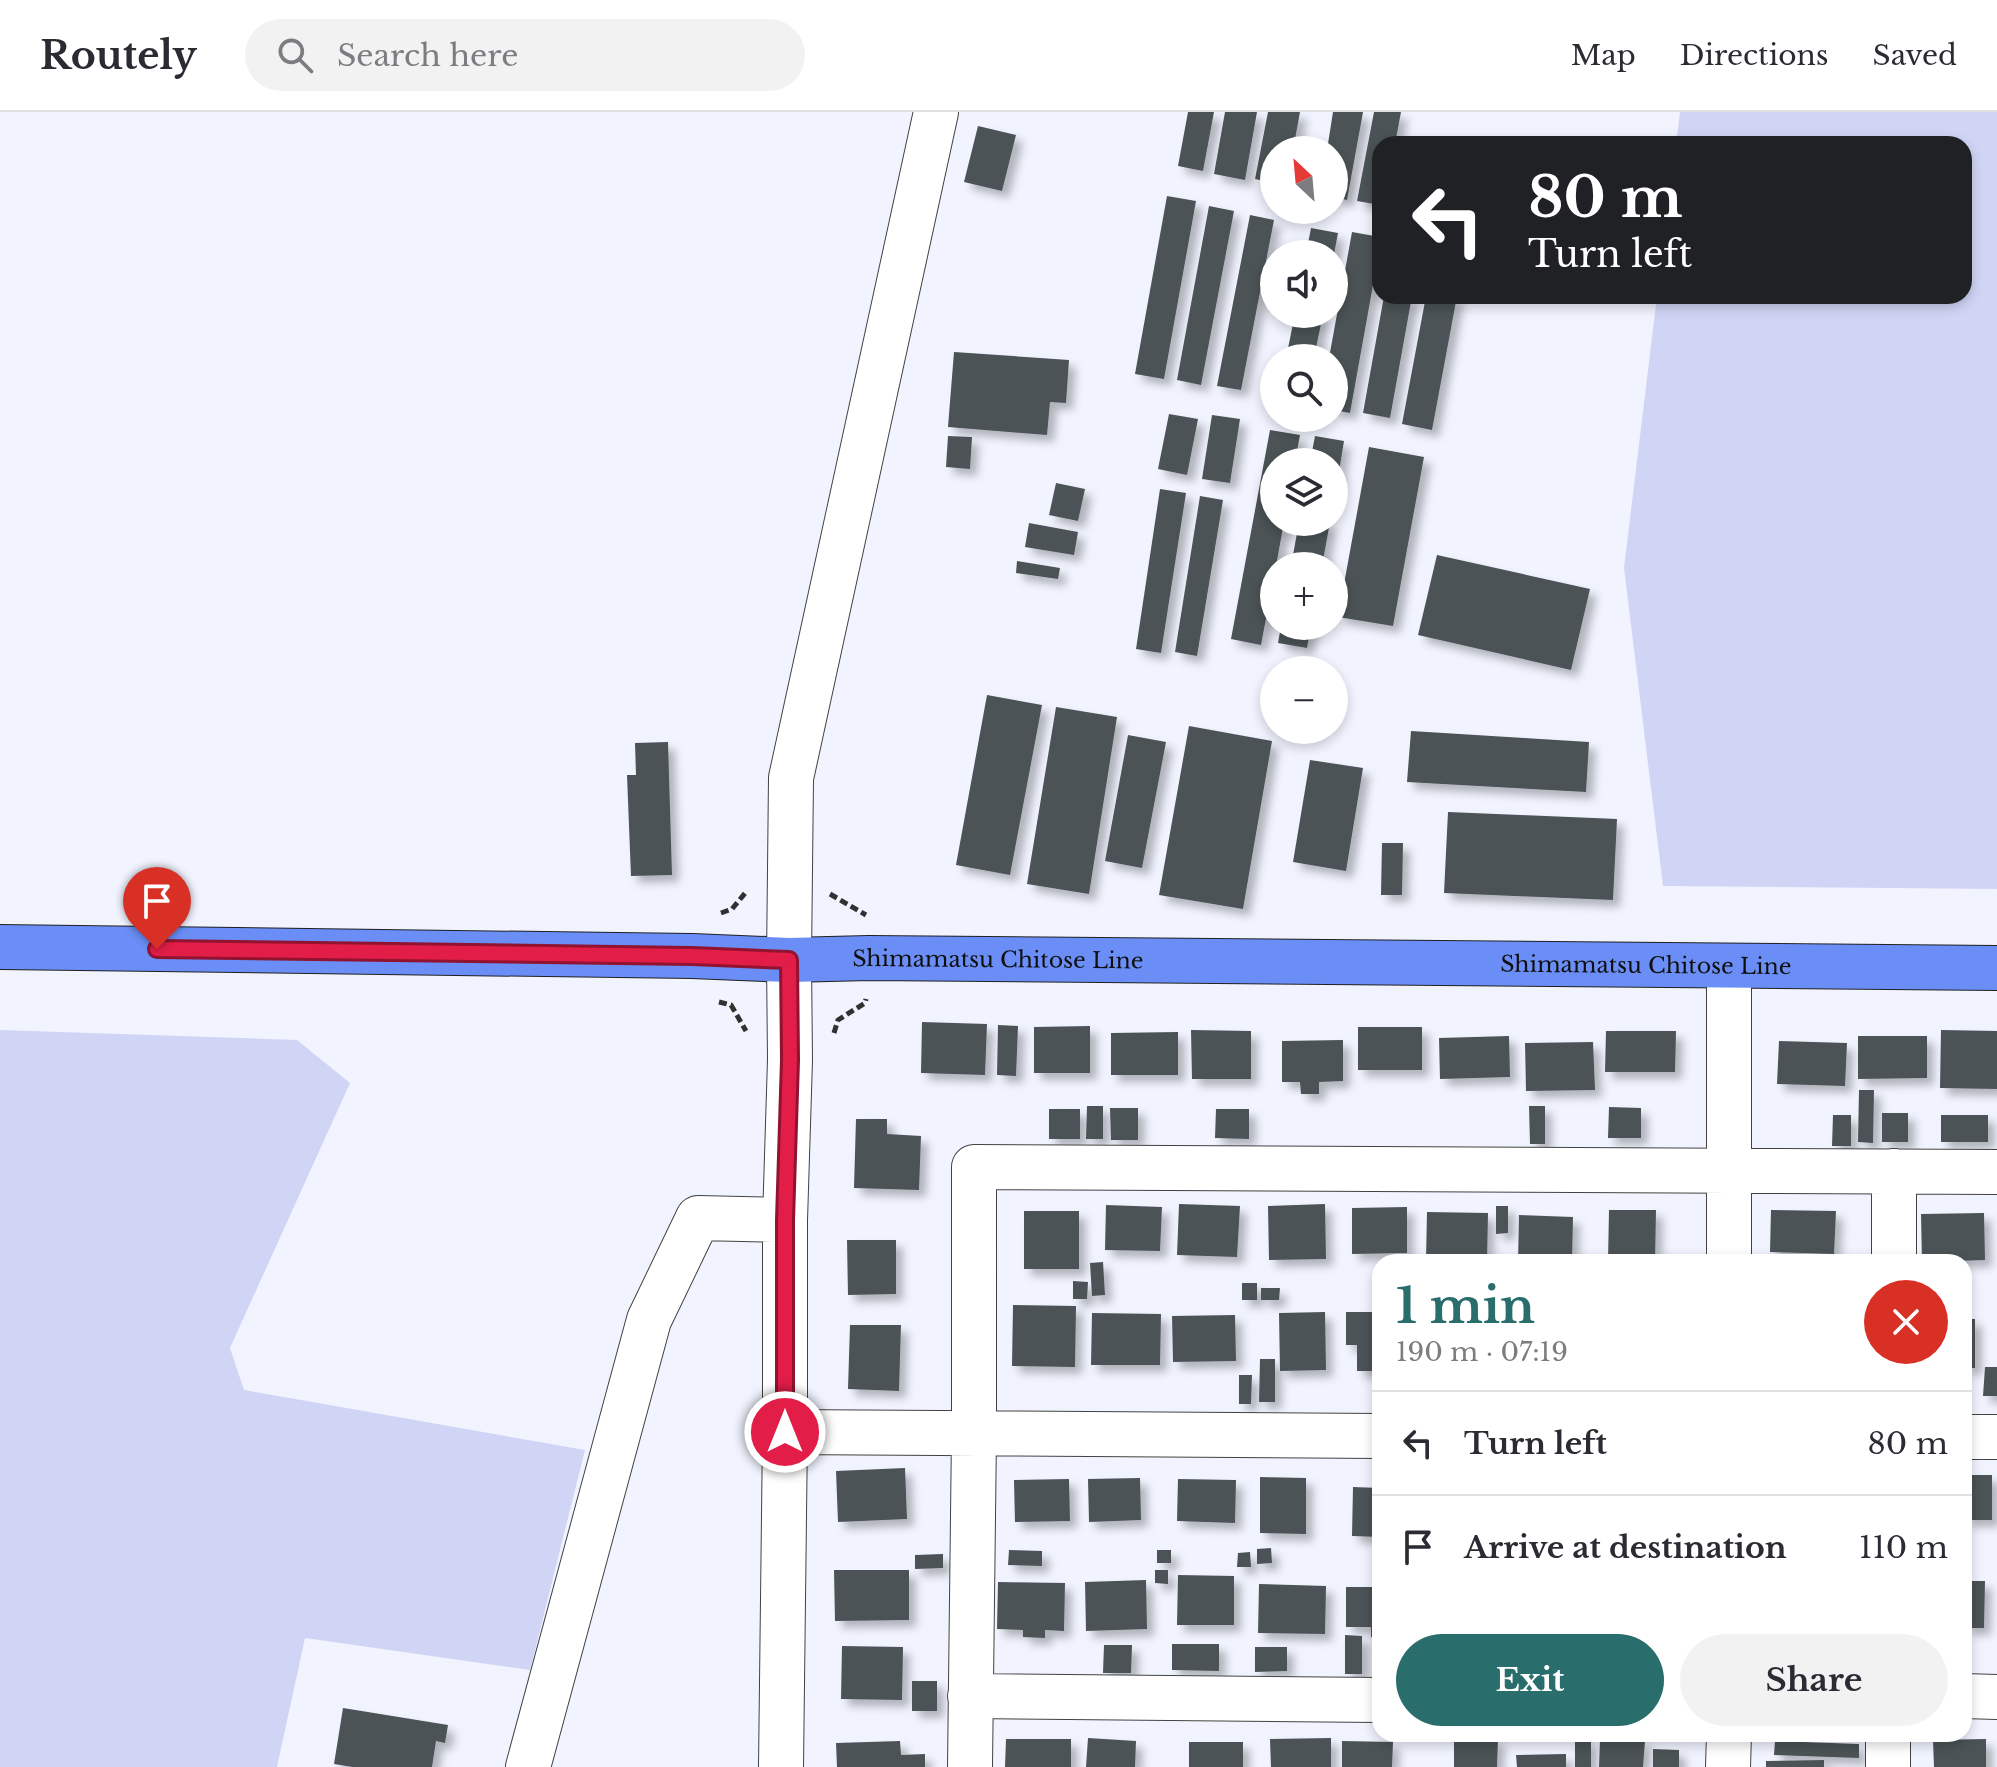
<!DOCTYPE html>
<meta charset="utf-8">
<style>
:root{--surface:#fff;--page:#f2f2f3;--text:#2b2b33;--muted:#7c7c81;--line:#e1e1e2;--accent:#2a6d6d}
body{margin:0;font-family:"Libre Baskerville",serif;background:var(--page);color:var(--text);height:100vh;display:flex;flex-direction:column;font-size:30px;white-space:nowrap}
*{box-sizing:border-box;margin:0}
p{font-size:26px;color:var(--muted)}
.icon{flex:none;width:44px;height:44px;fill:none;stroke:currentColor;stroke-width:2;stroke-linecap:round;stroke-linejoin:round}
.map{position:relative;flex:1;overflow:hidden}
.details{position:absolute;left:1372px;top:1142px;width:600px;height:488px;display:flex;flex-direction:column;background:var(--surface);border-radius:24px;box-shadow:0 4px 12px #0003}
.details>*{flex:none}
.banner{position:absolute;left:1372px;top:24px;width:600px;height:168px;border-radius:24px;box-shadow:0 4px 12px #0003;background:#202124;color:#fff;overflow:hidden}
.needle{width:52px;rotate:334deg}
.controls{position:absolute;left:1260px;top:24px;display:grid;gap:16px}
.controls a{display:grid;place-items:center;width:88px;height:88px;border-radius:50%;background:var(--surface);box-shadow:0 4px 12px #0003;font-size:40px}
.pin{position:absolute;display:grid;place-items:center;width:68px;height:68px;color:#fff;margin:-82px -34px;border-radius:50% 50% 50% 0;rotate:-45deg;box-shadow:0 0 8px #0007}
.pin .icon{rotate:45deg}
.me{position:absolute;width:88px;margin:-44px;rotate:0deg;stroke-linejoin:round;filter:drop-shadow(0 0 6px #0008)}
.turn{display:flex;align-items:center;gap:28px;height:168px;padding:0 24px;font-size:36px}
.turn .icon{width:104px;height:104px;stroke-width:2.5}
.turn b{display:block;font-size:56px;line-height:68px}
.round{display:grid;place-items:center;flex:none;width:84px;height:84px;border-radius:42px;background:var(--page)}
.summary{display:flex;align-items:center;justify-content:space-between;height:136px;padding:0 24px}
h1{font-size:48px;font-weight:700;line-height:60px;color:var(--accent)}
.action{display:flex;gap:16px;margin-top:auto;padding:16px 24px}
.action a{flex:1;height:92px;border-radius:48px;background:var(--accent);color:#fff;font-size:32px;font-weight:700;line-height:92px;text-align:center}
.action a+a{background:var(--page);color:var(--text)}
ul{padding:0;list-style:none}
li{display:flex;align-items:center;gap:24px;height:104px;padding:0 24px;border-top:2px solid var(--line)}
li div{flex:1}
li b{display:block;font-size:30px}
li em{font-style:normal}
header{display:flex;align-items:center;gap:48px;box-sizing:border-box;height:112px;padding:0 40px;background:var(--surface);border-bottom:2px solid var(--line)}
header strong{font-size:38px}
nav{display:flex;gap:44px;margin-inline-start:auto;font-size:28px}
.search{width:560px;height:72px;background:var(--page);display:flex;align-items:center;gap:20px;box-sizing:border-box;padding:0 28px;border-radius:44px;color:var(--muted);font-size:30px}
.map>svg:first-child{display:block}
</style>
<header>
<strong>Routely</strong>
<div class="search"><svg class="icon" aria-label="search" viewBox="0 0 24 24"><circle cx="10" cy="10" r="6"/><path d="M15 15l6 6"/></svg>Search here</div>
<nav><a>Map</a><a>Directions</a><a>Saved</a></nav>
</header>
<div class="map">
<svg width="1997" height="1655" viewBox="0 0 1997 1655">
<defs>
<filter id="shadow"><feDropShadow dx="7" dy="7" stdDeviation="4" flood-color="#0004"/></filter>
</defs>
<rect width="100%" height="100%" fill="#f1f4ff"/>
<!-- farmland -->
<path fill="#d1d5f5" d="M 1680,0 L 1997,0 L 1997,777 L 1663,774 L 1624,456 L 1657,184 L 1964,184 L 1964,32 L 1676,32 Z
M 0,918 L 297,928 L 350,971 L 230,1236 L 244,1278 L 585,1338 L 530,1558 L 305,1526 L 277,1655 L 0,1655 Z"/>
<!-- building -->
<path fill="#4b5357" filter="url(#shadow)" d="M 1188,0 L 1214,0 L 1203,59 L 1178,54 Z
M 1225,0 L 1257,0 L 1245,68 L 1214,62 Z
M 1268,0 L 1300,0 L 1293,38 L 1274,38 L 1274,71 L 1255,67 Z
M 1333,0 L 1363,0 L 1347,88 L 1334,85 L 1334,38 L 1327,38 Z
M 1374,0 L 1401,0 L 1395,32 L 1380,32 L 1380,93 L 1357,89 Z
M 978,14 L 1016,23 L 1002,79 L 964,70 Z
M 1167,84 L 1196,89 L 1164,267 L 1135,262 Z
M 1209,94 L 1234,99 L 1201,273 L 1177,268 Z
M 1250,103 L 1274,108 L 1241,278 L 1217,274 Z
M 1311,116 L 1338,121 L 1334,142 L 1306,142 Z
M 1352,120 L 1380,125 L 1380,134 L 1350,301 L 1334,298 L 1334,246 L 1329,246 Z
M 1384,184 L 1412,184 L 1390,306 L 1363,301 Z
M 1426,184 L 1457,184 L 1432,318 L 1402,312 Z
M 1295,202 L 1323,202 L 1314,246 L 1286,246 Z
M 954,240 L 1069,248 L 1066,291 L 1050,290 L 1047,323 L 948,315 Z
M 1169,302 L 1198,307 L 1187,363 L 1158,357 Z
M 1212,303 L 1240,307 L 1230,371 L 1202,367 Z
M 1270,318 L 1300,323 L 1295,350 L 1274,350 L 1274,410 L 1284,410 L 1276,454 L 1274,454 L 1274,464 L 1261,533 L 1231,527 Z
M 948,324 L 972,325 L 970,357 L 946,355 Z
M 1315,324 L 1344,329 L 1336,378 L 1334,378 L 1334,350 L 1310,350 Z
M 1369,335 L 1424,345 L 1393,514 L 1338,505 Z
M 1056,371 L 1085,377 L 1078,409 L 1049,403 Z
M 1160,377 L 1186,381 L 1161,541 L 1136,537 Z
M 1200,384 L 1223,388 L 1197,544 L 1175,540 Z
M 1299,410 L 1330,410 L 1322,454 L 1291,454 Z
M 1029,411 L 1078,420 L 1074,443 L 1025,435 Z
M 1437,443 L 1590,477 L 1571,558 L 1418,523 Z
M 1017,449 L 1060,456 L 1058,467 L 1016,461 Z
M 1281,514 L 1311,514 L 1307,536 L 1278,531 Z
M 987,583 L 1042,593 L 1010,763 L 956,753 Z
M 1056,595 L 1117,605 L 1089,782 L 1027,772 Z
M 1189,614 L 1272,629 L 1243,797 L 1159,783 Z
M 1411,619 L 1589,630 L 1586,680 L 1407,670 Z
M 1128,623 L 1166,630 L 1142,756 L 1105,749 Z
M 668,630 L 672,763 L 631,764 L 627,663 L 636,663 L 635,631 Z
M 1310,648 L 1363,656 L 1346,759 L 1293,750 Z
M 1448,700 L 1617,707 L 1613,788 L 1444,781 Z
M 1382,731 L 1403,731 L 1402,783 L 1381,783 Z
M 922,910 L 987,912 L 985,963 L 921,961 Z
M 998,913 L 1018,914 L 1016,964 L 997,963 Z
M 1090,914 L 1090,961 L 1034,961 L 1034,915 Z
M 1358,915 L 1422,915 L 1422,958 L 1358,958 Z
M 1191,918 L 1251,919 L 1251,967 L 1192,967 Z
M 1941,918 L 1997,919 L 1997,977 L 1940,976 Z
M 1606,919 L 1676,919 L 1675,960 L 1605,960 Z
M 1178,920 L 1178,963 L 1111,963 L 1111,921 Z
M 1509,924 L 1510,965 L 1440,967 L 1439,926 Z
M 1858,924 L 1927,924 L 1927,966 L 1858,967 Z
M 1343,928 L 1343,969 L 1319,970 L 1319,982 L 1301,982 L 1300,970 L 1282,970 L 1282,929 Z
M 1779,929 L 1847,931 L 1845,974 L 1777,972 Z
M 1593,930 L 1595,978 L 1526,979 L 1525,931 Z
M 1859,978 L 1874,978 L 1873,1031 L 1858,1030 Z
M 1087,994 L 1103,994 L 1103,1027 L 1086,1027 Z
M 1529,994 L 1545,994 L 1545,1032 L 1530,1032 Z
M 1609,995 L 1641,996 L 1641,1026 L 1608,1026 Z
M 1110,996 L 1138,996 L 1138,1028 L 1111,1028 Z
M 1049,997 L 1080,997 L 1080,1027 L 1049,1027 Z
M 1216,997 L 1249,997 L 1249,1027 L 1215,1026 Z
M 1882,1001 L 1908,1001 L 1908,1030 L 1882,1030 Z
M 1833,1003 L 1851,1003 L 1851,1034 L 1832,1034 Z
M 1941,1003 L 1988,1003 L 1988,1030 L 1941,1030 Z
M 856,1007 L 887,1007 L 887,1022 L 921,1024 L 919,1078 L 854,1076 Z
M 1179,1092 L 1240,1094 L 1237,1145 L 1177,1143 Z
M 1325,1092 L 1326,1147 L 1269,1148 L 1268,1094 Z
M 1106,1093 L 1162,1095 L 1160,1139 L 1105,1138 Z
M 1496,1094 L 1508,1094 L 1508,1121 L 1496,1122 Z
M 1407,1095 L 1407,1141 L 1352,1142 L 1352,1096 Z
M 1609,1098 L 1656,1098 L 1655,1150 L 1608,1150 Z
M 1771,1098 L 1836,1099 L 1834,1142 L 1770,1140 Z
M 1024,1099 L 1079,1099 L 1079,1157 L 1024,1157 Z
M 1427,1100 L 1488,1101 L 1487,1150 L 1426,1149 Z
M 1984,1101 L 1985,1148 L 1922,1150 L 1921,1102 Z
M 1519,1103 L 1573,1105 L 1572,1150 L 1518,1150 Z
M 847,1128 L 896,1128 L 896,1182 L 848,1183 Z
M 1103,1150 L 1105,1183 L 1092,1184 L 1090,1151 Z
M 1073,1169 L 1088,1170 L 1087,1187 L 1073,1187 Z
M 1242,1171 L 1257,1171 L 1257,1188 L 1242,1188 Z
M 1261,1176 L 1280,1176 L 1279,1188 L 1261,1188 Z
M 1013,1193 L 1076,1194 L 1075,1255 L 1012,1254 Z
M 1325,1200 L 1326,1258 L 1280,1259 L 1279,1201 Z
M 1346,1200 L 1380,1200 L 1380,1259 L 1357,1259 L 1357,1233 L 1346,1233 Z
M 1092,1201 L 1161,1202 L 1160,1253 L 1091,1253 Z
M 1235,1203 L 1236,1249 L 1173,1250 L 1172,1204 Z
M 1964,1207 L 1975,1207 L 1975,1256 L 1964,1256 Z
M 850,1213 L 901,1213 L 899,1279 L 848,1277 Z
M 1260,1247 L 1275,1247 L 1275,1290 L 1259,1290 Z
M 1985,1255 L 1997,1255 L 1997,1284 L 1983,1284 Z
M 1239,1263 L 1252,1263 L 1251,1292 L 1239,1292 Z
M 905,1356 L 907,1407 L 838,1410 L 836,1359 Z
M 1964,1363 L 1992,1363 L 1992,1408 L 1964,1408 Z
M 1260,1365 L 1306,1366 L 1306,1422 L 1260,1421 Z
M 1140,1366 L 1141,1408 L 1089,1410 L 1088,1367 Z
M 1069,1367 L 1070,1409 L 1015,1410 L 1014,1368 Z
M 1178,1367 L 1236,1368 L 1235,1411 L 1177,1409 Z
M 1353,1375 L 1380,1376 L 1380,1425 L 1352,1424 Z
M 1271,1436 L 1272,1451 L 1257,1452 L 1257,1437 Z
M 1009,1438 L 1042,1439 L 1042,1454 L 1008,1453 Z
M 1157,1438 L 1171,1438 L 1171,1451 L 1157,1451 Z
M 1250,1440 L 1251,1455 L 1237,1455 L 1238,1441 Z
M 943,1442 L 943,1456 L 915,1457 L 915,1443 Z
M 834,1458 L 909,1458 L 909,1508 L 835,1509 Z
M 1155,1458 L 1168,1458 L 1168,1472 L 1155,1471 Z
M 1178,1463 L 1234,1464 L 1234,1513 L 1177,1513 Z
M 1146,1468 L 1147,1517 L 1086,1519 L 1085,1470 Z
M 1964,1469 L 1985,1469 L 1984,1516 L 1964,1516 Z
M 998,1470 L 1065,1471 L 1064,1519 L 1045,1518 L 1045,1526 L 1023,1525 L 1023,1518 L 997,1517 Z
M 1259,1472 L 1326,1474 L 1325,1522 L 1258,1521 Z
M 1346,1475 L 1380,1475 L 1380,1526 L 1371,1525 L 1371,1515 L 1346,1515 Z
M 1345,1523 L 1362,1524 L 1362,1562 L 1345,1562 Z
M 1172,1532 L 1219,1532 L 1219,1559 L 1172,1558 Z
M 1104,1533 L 1132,1533 L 1131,1561 L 1103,1561 Z
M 842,1534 L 903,1535 L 902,1588 L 841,1587 Z
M 1255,1535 L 1287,1535 L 1287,1559 L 1255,1560 Z
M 912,1569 L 937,1569 L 937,1599 L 912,1599 Z
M 343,1596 L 448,1613 L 445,1631 L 436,1629 L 432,1655 L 353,1655 L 334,1652 Z
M 1088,1626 L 1136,1629 L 1135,1655 L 1086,1655 Z
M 1331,1626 L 1331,1655 L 1271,1655 L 1270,1627 Z
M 1006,1627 L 1071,1627 L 1071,1655 L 1005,1655 Z
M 1454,1627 L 1498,1627 L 1497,1655 L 1454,1655 Z
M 1600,1627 L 1645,1629 L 1643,1655 L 1599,1655 Z
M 1986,1627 L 1986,1655 L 1934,1655 L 1933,1628 Z
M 1575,1628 L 1591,1628 L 1591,1655 L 1575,1655 Z
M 900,1629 L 901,1643 L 925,1642 L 925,1655 L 837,1655 L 836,1631 Z
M 1342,1629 L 1393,1630 L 1392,1655 L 1342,1655 Z
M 1775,1629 L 1859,1632 L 1859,1646 L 1774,1643 Z
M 1189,1630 L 1243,1630 L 1243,1655 L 1189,1655 Z
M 1653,1637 L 1679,1638 L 1679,1655 L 1653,1655 Z
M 1566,1642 L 1566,1655 L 1517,1655 L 1516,1643 Z
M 1824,1648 L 1824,1655 L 1766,1655 L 1766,1649 Z"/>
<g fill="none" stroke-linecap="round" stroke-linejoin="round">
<!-- minor casing -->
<g stroke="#424242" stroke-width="46">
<path id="minor" d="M 1729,854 L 1729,1150
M 1894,1150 L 1894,1059
M 785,1320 L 1380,1324
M 1964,1325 L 1997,1325
M 970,1584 L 1380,1588
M 1964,1584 L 1997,1585
M 1888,1622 L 1888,1655
M 528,1655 L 649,1208 L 698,1106 L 785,1108
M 781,1655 L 785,1320 L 785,1108 L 790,948 L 789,848 L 791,666 L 936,0
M 970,1655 L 974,1321 L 974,1055 L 1997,1060
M 1728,1655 L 1729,1622"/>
</g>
<!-- major casing -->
<g stroke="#202020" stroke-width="46">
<g id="major">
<path id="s1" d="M 0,835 L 692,844 L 789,848 L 869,846 L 1997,856"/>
</g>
</g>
<!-- path -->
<path stroke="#313131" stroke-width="5" stroke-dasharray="8 4" stroke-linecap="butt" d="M 830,782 L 866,803
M 721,801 L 732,797 L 746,780
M 719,890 L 731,893 L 746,919
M 834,921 L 838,908 L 865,891 L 866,887"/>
<!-- minor -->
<use href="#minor" stroke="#fff" stroke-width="44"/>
<!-- major -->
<use href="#major" stroke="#6a8ef6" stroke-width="44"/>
</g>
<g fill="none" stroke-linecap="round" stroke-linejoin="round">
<!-- route casing -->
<g stroke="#92132f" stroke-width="20">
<path id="route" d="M 157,837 L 692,844 L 789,848 L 790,948 L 785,1108 L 785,1320"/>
</g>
<!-- route -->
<use href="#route" stroke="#e11d48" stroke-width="14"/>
</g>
<g text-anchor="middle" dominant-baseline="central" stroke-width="8" stroke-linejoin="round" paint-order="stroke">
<!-- street labels -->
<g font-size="22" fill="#0f0f0f" stroke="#fff">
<text stroke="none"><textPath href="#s1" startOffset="998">Shimamatsu Chitose Line</textPath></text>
<text stroke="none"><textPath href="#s1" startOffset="1646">Shimamatsu Chitose Line</textPath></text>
</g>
</g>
</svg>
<div class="controls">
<a><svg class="needle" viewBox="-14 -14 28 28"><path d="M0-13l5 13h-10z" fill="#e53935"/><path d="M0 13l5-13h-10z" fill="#7c7c81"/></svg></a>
<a><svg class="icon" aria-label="sound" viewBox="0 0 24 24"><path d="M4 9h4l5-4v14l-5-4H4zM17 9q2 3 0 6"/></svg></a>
<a><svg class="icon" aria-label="search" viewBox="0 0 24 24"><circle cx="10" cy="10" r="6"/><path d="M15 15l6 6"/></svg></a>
<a><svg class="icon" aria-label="layers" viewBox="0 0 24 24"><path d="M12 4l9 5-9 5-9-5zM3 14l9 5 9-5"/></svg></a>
<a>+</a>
<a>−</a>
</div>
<div class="pin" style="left:157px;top:837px;background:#d93025"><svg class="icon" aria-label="arrive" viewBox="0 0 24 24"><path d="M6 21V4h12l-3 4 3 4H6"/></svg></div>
<svg class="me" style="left:785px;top:1320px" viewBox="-20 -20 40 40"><circle r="17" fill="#e11d48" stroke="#fff" stroke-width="3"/><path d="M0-11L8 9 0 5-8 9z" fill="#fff"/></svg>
<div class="banner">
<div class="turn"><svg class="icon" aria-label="left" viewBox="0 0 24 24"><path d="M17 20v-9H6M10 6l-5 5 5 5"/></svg><div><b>80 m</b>Turn left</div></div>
</div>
<section class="details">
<div class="summary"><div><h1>1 min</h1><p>190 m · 07:19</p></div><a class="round" style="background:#d93025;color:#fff"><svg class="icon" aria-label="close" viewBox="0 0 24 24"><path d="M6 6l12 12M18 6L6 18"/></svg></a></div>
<ul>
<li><svg class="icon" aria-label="left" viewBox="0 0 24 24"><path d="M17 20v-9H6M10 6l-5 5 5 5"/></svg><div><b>Turn left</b></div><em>80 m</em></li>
<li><svg class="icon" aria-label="arrive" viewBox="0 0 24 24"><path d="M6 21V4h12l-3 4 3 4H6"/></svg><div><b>Arrive at destination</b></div><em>110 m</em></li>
</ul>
<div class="action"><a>Exit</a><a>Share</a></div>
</section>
</div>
